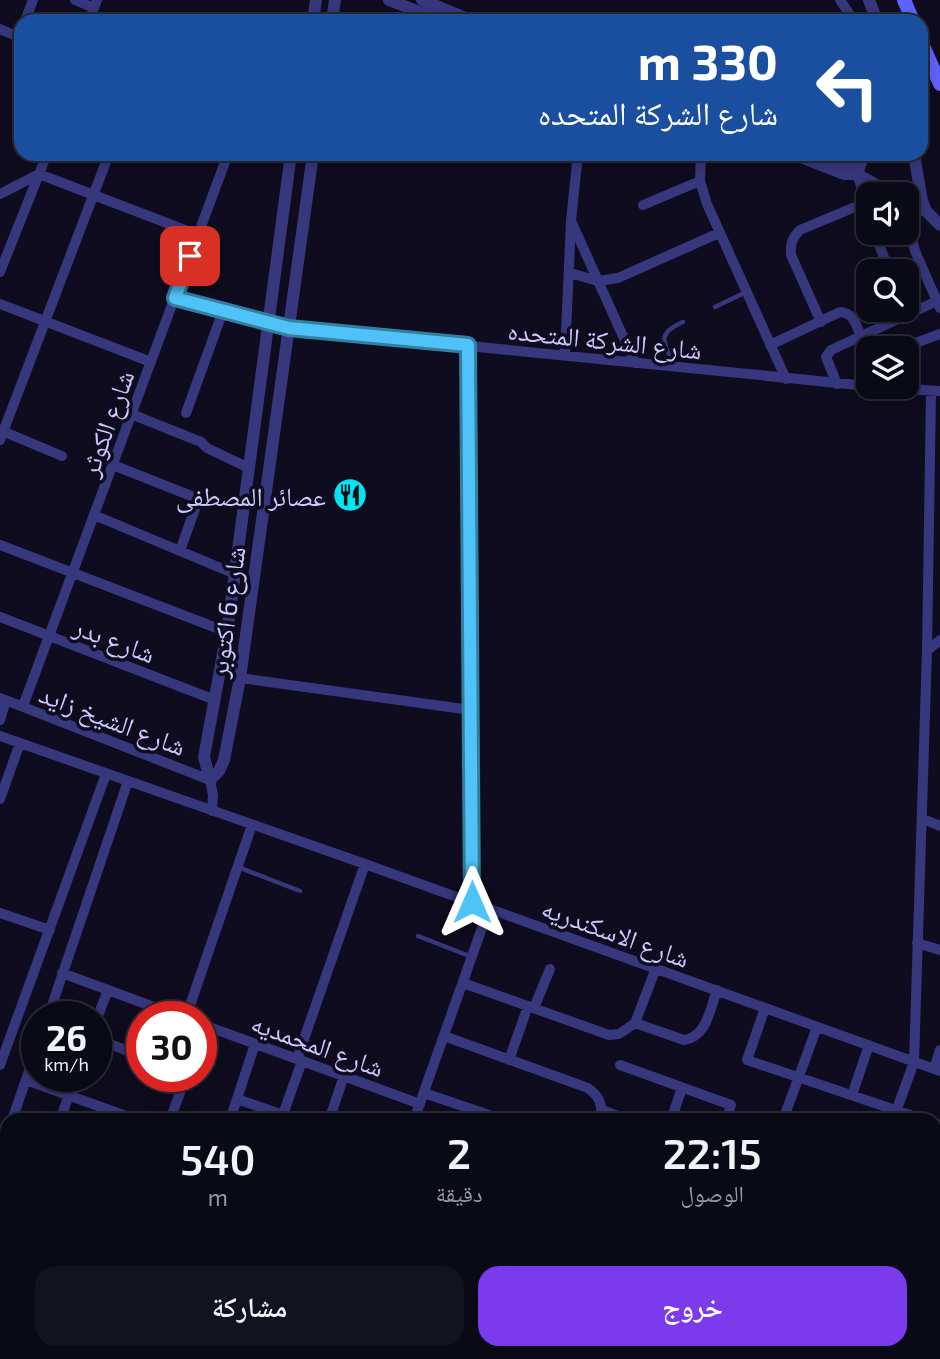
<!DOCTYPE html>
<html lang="ar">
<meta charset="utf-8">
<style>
:root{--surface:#0a0916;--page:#13121f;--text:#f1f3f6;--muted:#999aa1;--line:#2a2a35;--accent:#7c3aed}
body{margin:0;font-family:"Exo 2","Noto Naskh Arabic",sans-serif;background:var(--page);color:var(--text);direction:rtl;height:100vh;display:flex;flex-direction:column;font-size:26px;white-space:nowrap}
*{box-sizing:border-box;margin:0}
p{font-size:23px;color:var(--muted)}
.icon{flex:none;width:38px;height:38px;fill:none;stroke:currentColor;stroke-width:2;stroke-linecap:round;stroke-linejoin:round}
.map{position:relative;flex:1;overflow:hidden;direction:ltr}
.sheet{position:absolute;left:0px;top:1113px;width:942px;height:247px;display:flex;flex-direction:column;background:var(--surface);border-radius:21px 21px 0 0;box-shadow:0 4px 18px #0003,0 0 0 2px var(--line);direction:rtl}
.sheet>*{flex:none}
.hud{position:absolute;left:14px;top:14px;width:914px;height:147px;border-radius:21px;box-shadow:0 4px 18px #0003,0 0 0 2px var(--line);direction:rtl;background:#1a4fa0;color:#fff;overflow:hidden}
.tools{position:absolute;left:856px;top:182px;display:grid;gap:14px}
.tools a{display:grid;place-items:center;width:63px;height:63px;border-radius:14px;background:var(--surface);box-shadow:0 4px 18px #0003,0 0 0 2px var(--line);font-size:35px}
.speed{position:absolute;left:21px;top:1001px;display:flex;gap:14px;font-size:35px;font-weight:700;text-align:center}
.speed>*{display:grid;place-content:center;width:91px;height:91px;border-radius:50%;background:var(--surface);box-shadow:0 4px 18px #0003,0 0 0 2px var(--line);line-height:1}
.speed small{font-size:18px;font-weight:400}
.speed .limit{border:10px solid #d22;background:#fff;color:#111}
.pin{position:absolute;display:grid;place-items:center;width:60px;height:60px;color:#fff;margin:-30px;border-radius:14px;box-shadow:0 4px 10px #0006}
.me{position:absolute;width:77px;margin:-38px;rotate:0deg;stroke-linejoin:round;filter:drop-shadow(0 0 5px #0008)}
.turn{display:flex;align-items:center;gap:24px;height:147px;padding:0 35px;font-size:32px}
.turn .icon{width:91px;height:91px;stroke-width:2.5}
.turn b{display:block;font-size:49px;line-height:60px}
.eta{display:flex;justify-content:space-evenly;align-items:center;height:119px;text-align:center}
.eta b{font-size:42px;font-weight:600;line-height:49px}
.cta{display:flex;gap:14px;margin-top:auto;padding:14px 35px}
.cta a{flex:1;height:80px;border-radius:21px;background:var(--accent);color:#fff;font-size:28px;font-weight:600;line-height:80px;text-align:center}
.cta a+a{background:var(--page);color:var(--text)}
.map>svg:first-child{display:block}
</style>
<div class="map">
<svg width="940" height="1359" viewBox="0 0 940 1359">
<rect width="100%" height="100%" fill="#0e0c1e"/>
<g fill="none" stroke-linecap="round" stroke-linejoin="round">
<!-- service -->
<path stroke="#37377d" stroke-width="4.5" d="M 715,307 L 746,292
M 675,367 C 664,343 655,334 683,322
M 238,867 L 300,891
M 418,936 L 472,957"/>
<!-- minor -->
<path stroke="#37377d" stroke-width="10" d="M 75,0 L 94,8
M 840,0 L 854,21
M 25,21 L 33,0
M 89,21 L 97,0
M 0,29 L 21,38
M 701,154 L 700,181 L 707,204 L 786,379
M 857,174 L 868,206
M 0,194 L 39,174 L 198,235
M 643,205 L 700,181
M 906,216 L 915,251 L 940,308
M 572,223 L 635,363
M 875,233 L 889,271
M 0,272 L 47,154
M 570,273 L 598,281 L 618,278 L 719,233
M 175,298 L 289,328 L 868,386
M 0,304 L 151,362
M 821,322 L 791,255 C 790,244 792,238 800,230 L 867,202
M 468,345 L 472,902
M 770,345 L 840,312 C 854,313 856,325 861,336
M 902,348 L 940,334
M 565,355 L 571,221 L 578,154
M 837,384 L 826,357 L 831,350 L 937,301
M 873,387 L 940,391
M 186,413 L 223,311
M 131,414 L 201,442 L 207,448 L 249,468
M 0,430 L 62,456
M 0,440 L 109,154
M 113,465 L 194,497 L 196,506 L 180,551
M 94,515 L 235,574
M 0,545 L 227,632
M 0,617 L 215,700
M 927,651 L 940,640
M 240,678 L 471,710
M 0,698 L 210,780 L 213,795 L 212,811
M 23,706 L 228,154
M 0,720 L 6,700
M 0,736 L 365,864 L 940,1071
M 0,799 L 20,743
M 923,819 L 940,826
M 0,913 L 50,930
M 917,943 L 940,950
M 62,973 L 181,1017
M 463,983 L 609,1035 L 619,1034 L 635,1023 L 656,968
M 534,1008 L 550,969
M 765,1008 L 747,1060 L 925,1120
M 48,1017 L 128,781
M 186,1017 L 252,825
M 96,1021 L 108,990
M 635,1023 L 684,1040 C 707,1037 710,1009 717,990
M 201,1024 L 420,1104
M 444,1036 L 588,1088 C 600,1097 603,1105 600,1120
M 96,1039 L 142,1056
M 297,1059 L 365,864
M 509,1060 L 528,1006
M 0,1065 L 106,774
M 620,1065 L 731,1105 L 726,1120
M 934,1069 L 940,1050
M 26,1080 L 126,1116
M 424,1093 L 504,1120
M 852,1095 L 869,1045
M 237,1099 L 283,1115
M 602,1110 L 629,1120
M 12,1120 L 37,1048
M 60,1120 L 69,1095
M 170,1120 L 186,1076
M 230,1120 L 255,1044
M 281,1120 L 302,1061
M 329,1120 L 344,1076
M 414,1120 L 489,908
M 671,1120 L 682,1088
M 783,1120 L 817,1027
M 893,1120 L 914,1062 L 927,651 L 931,392
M 934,1123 L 940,1125
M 934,1152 L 940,1137
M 0,1154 L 7,1133
M 0,1177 L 7,1191
M 934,1232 L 940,1233
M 934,1303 L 940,1290
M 0,1337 L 7,1339
M 46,1353 L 64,1359
M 243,1353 L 260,1359
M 443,1353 L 460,1359
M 636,1353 L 653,1359
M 786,1353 L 805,1359
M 94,1359 L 97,1353
M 188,1359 L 190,1353
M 511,1359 L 513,1353
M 575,1359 L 577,1353
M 680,1359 L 683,1353
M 735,1359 L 738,1353
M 833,1359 L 836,1353"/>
<!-- tertiary -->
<path stroke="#37377d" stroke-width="12" d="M 389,0 L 442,21
M 422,0 L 473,21
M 869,0 L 877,21
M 313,21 L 316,0
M 332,21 L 335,0
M 291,154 L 227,632 L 204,757 L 210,780 L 219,771 L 224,760 L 240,678 L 313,154
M 793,154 L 844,174 L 857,174
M 822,154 L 846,163 L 857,174 L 892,194
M 914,154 L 922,201 L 926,211 L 940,225
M 857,174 L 864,154
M 906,202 L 926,211"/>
<!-- secondary -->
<path stroke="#6163fe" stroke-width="14" d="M 904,0 L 913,21
M 920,39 L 940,84"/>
</g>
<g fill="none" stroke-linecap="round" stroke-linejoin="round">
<!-- route casing -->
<g stroke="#337fa1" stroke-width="18">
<path id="route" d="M 190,256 L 175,298 L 289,328 L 468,345 L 472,902"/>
</g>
<!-- route -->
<use href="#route" stroke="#4fc3f7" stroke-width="12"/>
</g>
<!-- icons -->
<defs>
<g id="restaurant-disc" transform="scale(1.75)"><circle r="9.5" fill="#01e5f3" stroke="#0e0c1e"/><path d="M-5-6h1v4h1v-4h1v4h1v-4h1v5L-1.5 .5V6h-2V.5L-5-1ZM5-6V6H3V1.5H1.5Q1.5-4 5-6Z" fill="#111"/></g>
</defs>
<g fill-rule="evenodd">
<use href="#restaurant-disc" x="350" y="495"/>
</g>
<g text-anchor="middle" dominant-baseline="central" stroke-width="7" stroke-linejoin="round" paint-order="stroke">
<!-- street labels -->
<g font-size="26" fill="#cdc9ff" stroke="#0e0c1e">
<text transform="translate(605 339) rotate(6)">شارع الشركة المتحده</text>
<text transform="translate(106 423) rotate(-70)">شارع الكوثر</text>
<text transform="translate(226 612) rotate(-82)">شارع 6 اكتوبر</text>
<text transform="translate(115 639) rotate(21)">شارع بدر</text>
<text transform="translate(113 719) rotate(21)">شارع الشيخ زايد</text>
<text transform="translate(616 932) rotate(20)">شارع الاسكندريه</text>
<text transform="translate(318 1044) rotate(20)">شارع المحمديه</text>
</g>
<!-- poi labels -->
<g font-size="26" fill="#cdc9ff" stroke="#0e0c1e" text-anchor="end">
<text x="326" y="495">عصائر المصطفى</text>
</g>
</g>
</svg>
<div class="tools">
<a><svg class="icon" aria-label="sound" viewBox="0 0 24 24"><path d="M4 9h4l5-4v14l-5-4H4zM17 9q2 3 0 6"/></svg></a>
<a><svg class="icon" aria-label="search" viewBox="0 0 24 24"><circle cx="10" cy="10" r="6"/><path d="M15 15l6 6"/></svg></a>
<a><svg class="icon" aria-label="layers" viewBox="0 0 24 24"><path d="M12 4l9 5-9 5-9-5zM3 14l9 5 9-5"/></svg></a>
</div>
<div class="speed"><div>26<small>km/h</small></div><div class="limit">30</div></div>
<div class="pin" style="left:190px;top:256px;background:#d93025"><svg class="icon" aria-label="arrive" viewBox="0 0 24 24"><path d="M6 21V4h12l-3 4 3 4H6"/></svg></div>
<svg class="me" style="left:472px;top:902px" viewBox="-20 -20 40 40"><path d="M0-17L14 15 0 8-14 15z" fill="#4fc3f7" stroke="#fff" stroke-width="4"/></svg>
<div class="hud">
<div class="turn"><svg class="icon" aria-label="left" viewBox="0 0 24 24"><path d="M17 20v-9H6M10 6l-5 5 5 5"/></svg><div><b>330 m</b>شارع الشركة المتحده</div></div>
</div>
<section class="sheet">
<div class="eta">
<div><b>22:15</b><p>الوصول</p></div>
<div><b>2</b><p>دقيقة</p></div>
<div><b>540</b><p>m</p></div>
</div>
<div class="cta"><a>خروج</a><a>مشاركة</a></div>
</section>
</div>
